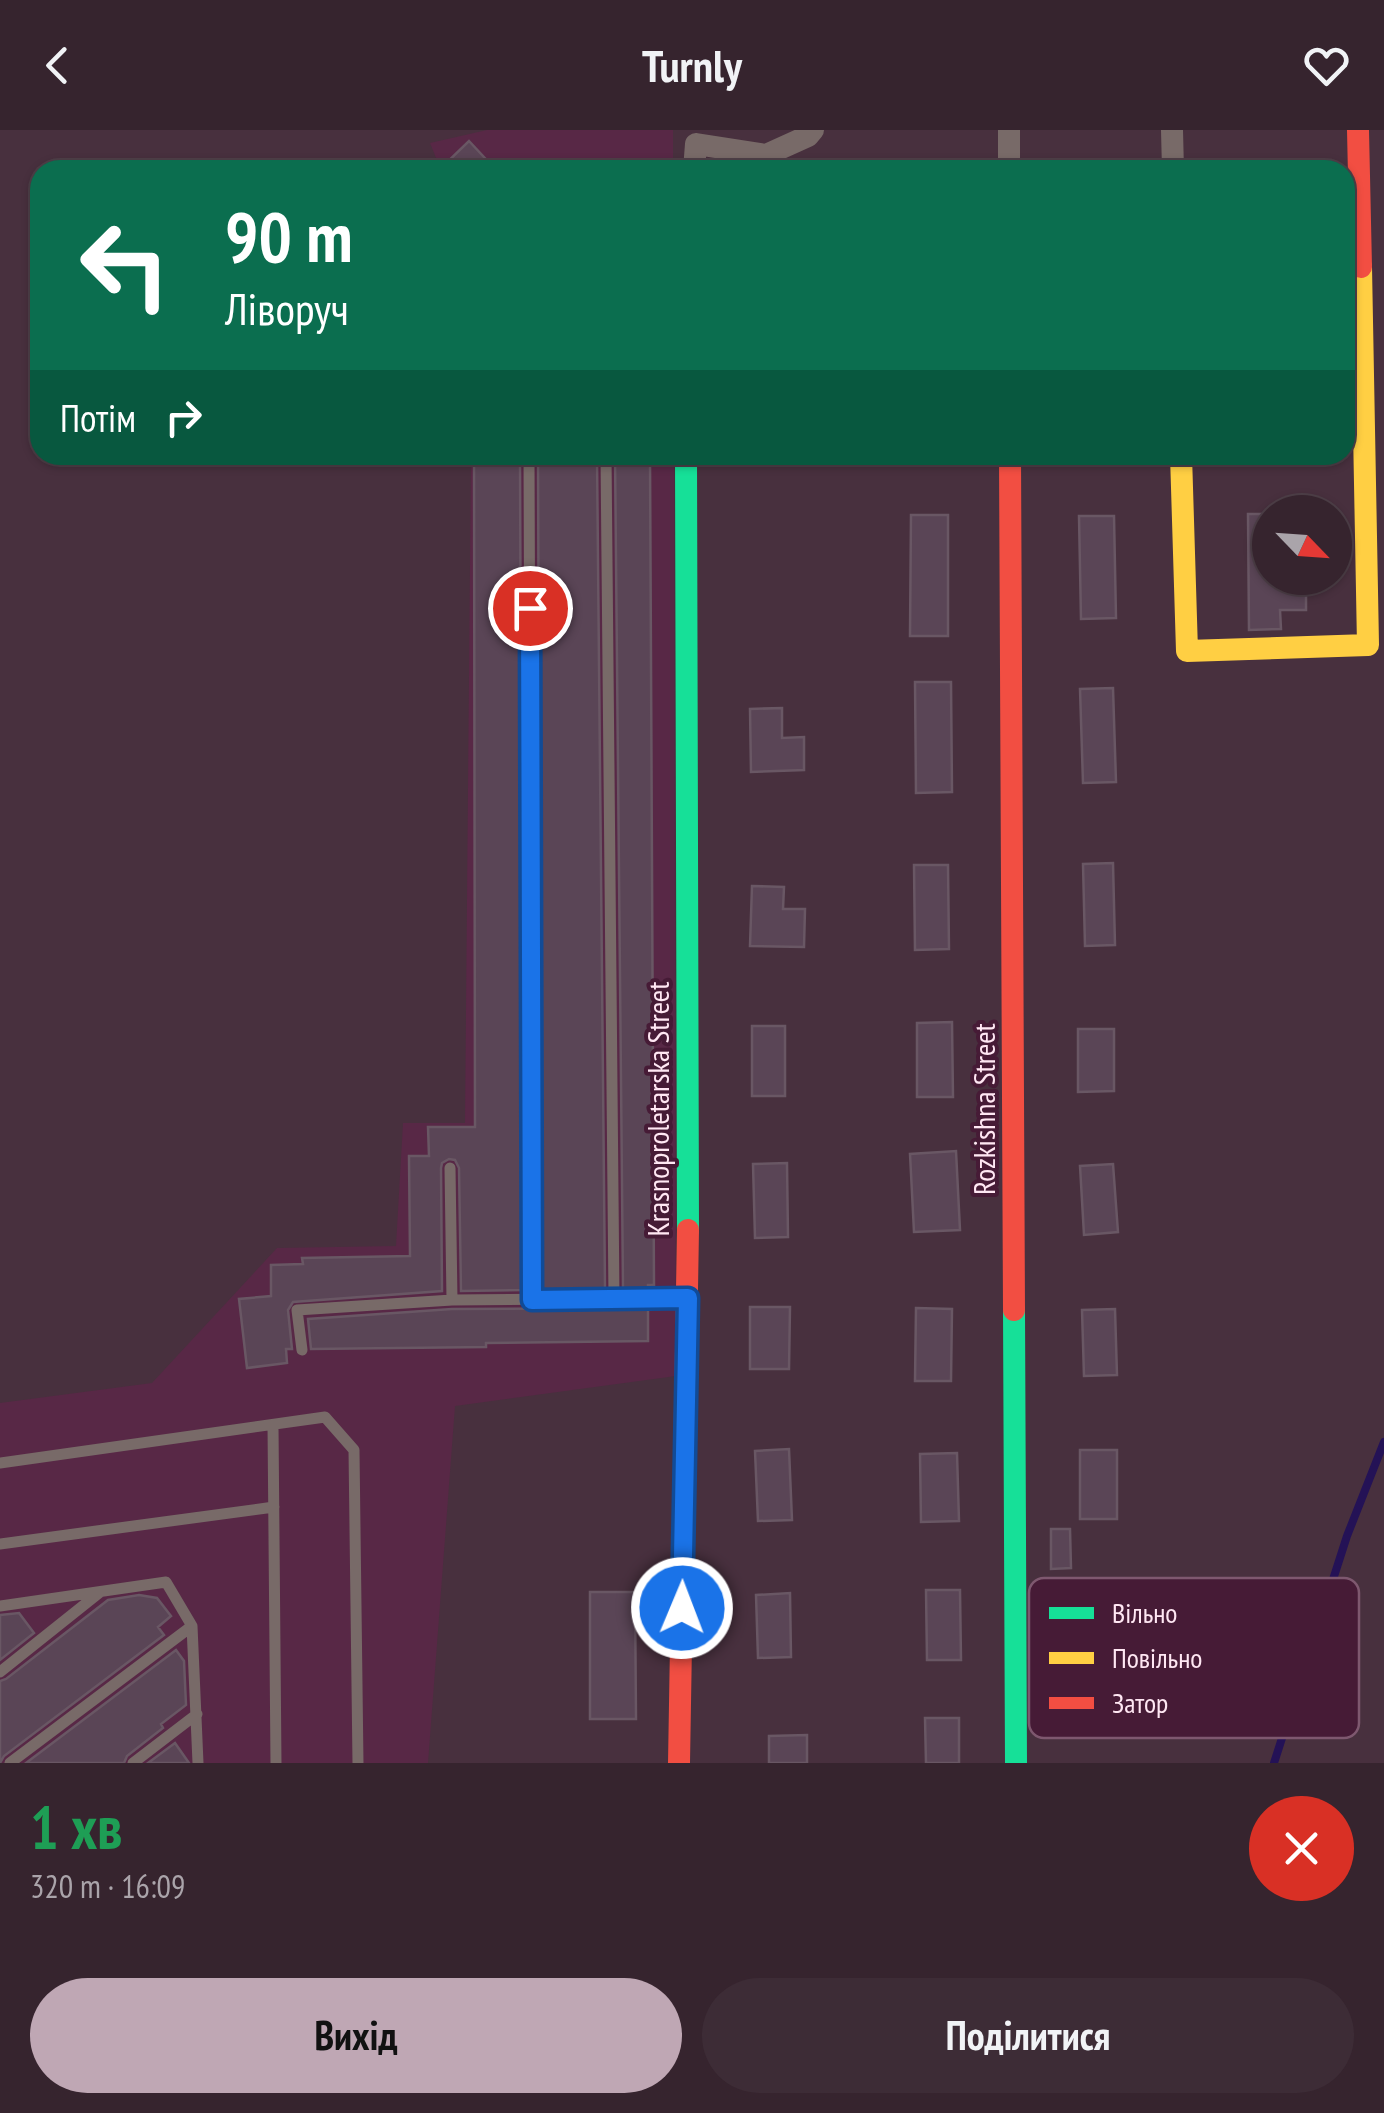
<!DOCTYPE html>
<html lang="uk">
<meta charset="utf-8">
<style>
:root{--surface:#36242e;--page:#3d2c36;--text:#f1f3f6;--muted:#aaa4aa;--line:#50414a;--accent:#bfa7b4}
body{margin:0;font-family:"PT Sans Narrow",sans-serif;background:var(--page);color:var(--text);height:100vh;display:flex;flex-direction:column;font-size:38px;white-space:nowrap}
*{box-sizing:border-box;margin:0}
p{font-size:32px;color:var(--muted)}
.icon{flex:none;width:55px;height:55px;fill:none;stroke:currentColor;stroke-width:2;stroke-linecap:round;stroke-linejoin:round}
.map{position:relative;height:1633px;overflow:hidden}
.sheet{display:flex;flex-direction:column;background:var(--surface);flex:1}
.sheet>*{flex:none}
.top-card{position:absolute;left:30px;top:30px;width:1325px;height:305px;border-radius:30px;box-shadow:0 2px 8px #0004,0 0 0 2px var(--line);background:#0b6e4f;color:#fff;overflow:hidden}
.needle{width:65px;rotate:115deg}
.buttons{position:absolute;left:1252px;top:365px;display:grid;gap:20px}
.buttons a{display:grid;place-items:center;width:100px;height:100px;border-radius:50%;background:var(--surface);box-shadow:0 2px 8px #0004,0 0 0 2px var(--line);font-size:50px}
.pin{position:absolute;display:grid;place-items:center;width:85px;height:85px;color:#fff;margin:-42px;border:5px solid #fff;border-radius:50%;box-shadow:0 2px 10px #0007}
.me{position:absolute;width:110px;margin:-55px;rotate:1deg;stroke-linejoin:round;filter:drop-shadow(0 0 8px #0008)}
.turn{display:flex;align-items:center;gap:35px;height:210px;padding:0 30px;font-size:45px}
.turn .icon{width:130px;height:130px;stroke-width:2.5}
.turn b{display:block;font-size:70px;line-height:85px}
.then{display:flex;align-items:center;height:95px;padding:0 30px;background:#0003;gap:20px;font-size:38px}
.round{display:grid;place-items:center;flex:none;width:105px;height:105px;border-radius:52px;background:var(--page)}
.head{display:flex;align-items:center;justify-content:space-between;height:170px;padding:0 30px}
h1{font-size:60px;font-weight:600;line-height:75px;color:#1e9e55}
.action{display:flex;gap:20px;margin-top:auto;padding:20px 30px}
.action a{flex:1;height:115px;border-radius:60px;background:var(--accent);color:#111;font-size:40px;font-weight:600;line-height:115px;text-align:center}
.action a+a{background:var(--page);color:var(--text)}
header{display:flex;justify-content:space-between;align-items:center;height:130px;padding:0 30px;background:var(--surface);font-size:45px;font-weight:600}
.map>svg:first-child{display:block}
</style>
<header><svg class="icon" aria-label="back" viewBox="0 0 24 24"><path d="M15 5l-7 7 7 7"/></svg>Turnly<svg class="icon" aria-label="heart" viewBox="0 0 24 24"><path d="M12 20l-8-8c-3-5 5-10 8-4 3-6 11-1 8 4z"/></svg></header>
<div class="map">
<svg width="1384" height="1633" viewBox="0 0 1384 1633">
<rect width="100%" height="100%" fill="#48303e"/>
<!-- built -->
<path fill="#582846" d="M 487,0 L 673,0 L 673,40 L 441,40 L 430,13 Z
M 471,325 L 674,325 L 676,1246 L 455,1276 L 428,1633 L 0,1633 L 0,1273 L 152,1253 L 277,1118 L 396,1116 L 403,993 L 465,993 Z"/>
<g fill="none" stroke-linecap="round" stroke-linejoin="round">
<!-- stream -->
<path stroke="#241256" stroke-width="8" d="M 1274,1633 L 1347,1406 L 1384,1312"/>
</g>
<!-- building -->
<path fill="#5a4556" stroke="#695764" stroke-width="2.5" d="M 469,11 L 496,40 L 439,40 Z
M 474,325 L 520,325 L 523,1160 L 461,1161 L 459,1038 L 455,1030 L 449,1029 L 442,1033 L 441,1038 L 442,1161 L 293,1172 L 288,1180 L 292,1219 L 286,1219 L 287,1233 L 247,1238 L 239,1169 L 271,1166 L 271,1135 L 303,1134 L 302,1128 L 410,1126 L 409,1026 L 429,1026 L 428,997 L 475,997 Z
M 538,325 L 597,325 L 605,1159 L 541,1160 Z
M 615,325 L 650,325 L 654,1155 L 648,1155 L 648,1159 L 623,1159 Z
M 1248,384 L 1270,384 L 1270,448 L 1306,448 L 1306,480 L 1280,480 L 1281,499 L 1249,500 Z
M 911,385 L 948,385 L 948,506 L 910,506 Z
M 1079,386 L 1114,386 L 1116,488 L 1081,489 Z
M 915,552 L 951,552 L 952,662 L 916,663 Z
M 1113,558 L 1116,652 L 1083,653 L 1080,559 Z
M 782,578 L 782,608 L 804,607 L 804,640 L 751,642 L 750,579 Z
M 1113,733 L 1115,815 L 1085,816 L 1083,734 Z
M 914,735 L 948,735 L 949,819 L 915,820 Z
M 752,756 L 784,757 L 783,779 L 805,779 L 804,817 L 750,816 Z
M 952,892 L 953,967 L 917,967 L 917,893 Z
M 752,896 L 785,896 L 785,966 L 752,966 Z
M 1078,899 L 1114,899 L 1114,961 L 1078,962 Z
M 956,1021 L 960,1100 L 914,1102 L 910,1024 Z
M 787,1033 L 788,1107 L 755,1108 L 753,1034 Z
M 1113,1034 L 1118,1102 L 1084,1105 L 1080,1036 Z
M 750,1177 L 790,1177 L 789,1239 L 750,1239 Z
M 648,1178 L 648,1211 L 486,1213 L 486,1217 L 311,1219 L 308,1189 L 452,1179 Z
M 916,1178 L 952,1179 L 951,1251 L 915,1251 Z
M 1115,1179 L 1117,1245 L 1084,1246 L 1082,1180 Z
M 789,1319 L 792,1390 L 758,1391 L 755,1321 Z
M 1080,1320 L 1117,1320 L 1117,1389 L 1080,1389 Z
M 957,1323 L 959,1391 L 921,1392 L 920,1324 Z
M 1051,1399 L 1070,1399 L 1071,1438 L 1051,1439 Z
M 926,1460 L 960,1460 L 961,1530 L 927,1530 Z
M 590,1462 L 635,1462 L 636,1589 L 590,1589 Z
M 790,1463 L 791,1527 L 758,1528 L 756,1465 Z
M 139,1465 L 157,1468 L 171,1486 L 158,1497 L 164,1505 L 4,1626 L 0,1633 L 0,1551 L 6,1549 L 108,1470 Z
M 19,1483 L 34,1503 L 0,1530 L 0,1485 Z
M 176,1520 L 184,1531 L 186,1575 L 161,1594 L 163,1598 L 127,1626 L 124,1633 L 26,1633 Z
M 925,1588 L 959,1588 L 959,1633 L 926,1633 Z
M 807,1605 L 807,1633 L 769,1633 L 769,1606 Z
M 175,1613 L 189,1633 L 148,1633 Z"/>
<g fill="none" stroke-linecap="round" stroke-linejoin="round">
<!-- lane -->
<path stroke="#786a68" stroke-width="11" d="M 529,325 L 532,1169
M 606,325 L 614,1169
M 450,1038 L 452,1170
M 302,1220 L 297,1180 L 452,1170 L 688,1168
M 273,1295 L 276,1633
M 0,1333 L 325,1287 L 354,1320 L 358,1633
M 0,1414 L 274,1377
M 0,1476 L 166,1452 L 192,1496 L 198,1633
M 0,1542 L 99,1463
M 10,1633 L 192,1496
M 133,1633 L 197,1584"/>
<!-- street -->
<path stroke="#786a68" stroke-width="22" d="M 1009,0 L 1009,40
M 1172,0 L 1173,40
M 694,40 L 696,14 L 766,25 L 808,6 L 813,0"/>
<!-- fast -->
<path stroke="#16e098" stroke-width="22" d="M 686,325 L 688,1100
M 1014,1180 L 1016,1633"/>
<!-- slow -->
<path stroke="#ffcf43" stroke-width="22" d="M 1181,325 L 1187,521 L 1368,515 L 1361,137"/>
<!-- jam -->
<path stroke="#f24e42" stroke-width="22" d="M 1358,0 L 1361,137
M 1010,325 L 1014,1180
M 679,1633 L 688,1100"/>
</g>
<g fill="none" stroke-linecap="round" stroke-linejoin="round">
<!-- route casing -->
<g stroke="#114b97" stroke-width="25">
<path id="route" d="M 530,478 L 532,1170 L 688,1168 L 682,1478"/>
</g>
<!-- route -->
<use href="#route" stroke="#1a73e8" stroke-width="18"/>
</g>
<g text-anchor="middle" dominant-baseline="central" stroke-width="8" stroke-linejoin="round" paint-order="stroke">
<!-- street labels -->
<g font-size="30" fill="#ffe7f3" stroke="#461b36">
<text transform="translate(657 979) rotate(-90)">Krasnoproletarska Street</text>
<text transform="translate(983 979) rotate(-90)">Rozkishna Street</text>
</g>
</g>
<!-- legend -->
<rect x="1029" y="1448" width="330" height="160" rx="15" fill="#461b36" stroke="#7e586f" stroke-width="2.5"/>
<rect x="1049" y="1477" width="45" height="12" fill="#16e098"/>
<rect x="1049" y="1522" width="45" height="12" fill="#ffcf43"/>
<rect x="1049" y="1567" width="45" height="12" fill="#f24e42"/>
<g font-size="28" fill="#ffe7f3">
<text x="1112" y="1493">Вільно</text>
<text x="1112" y="1538">Повільно</text>
<text x="1112" y="1583">Затор</text>
</g>
</svg>
<div class="buttons">
<a><svg class="needle" viewBox="-14 -14 28 28"><path d="M0-13l5 13h-10z" fill="#e53935"/><path d="M0 13l5-13h-10z" fill="#aaa4aa"/></svg></a>
</div>
<div class="pin" style="left:530px;top:478px;background:#d93025"><svg class="icon" aria-label="arrive" viewBox="0 0 24 24"><path d="M6 21V4h12l-3 4 3 4H6"/></svg></div>
<svg class="me" style="left:682px;top:1478px" viewBox="-20 -20 40 40"><circle r="17" fill="#1a73e8" stroke="#fff" stroke-width="3"/><path d="M0-11L8 9 0 5-8 9z" fill="#fff"/></svg>
<div class="top-card">
<div class="turn"><svg class="icon" aria-label="left" viewBox="0 0 24 24"><path d="M17 20v-9H6M10 6l-5 5 5 5"/></svg><div><b>90 m</b>Ліворуч</div></div>
<div class="then">Потім<svg class="icon" aria-label="right" viewBox="0 0 24 24"><path d="M7 20v-9h11M14 6l5 5-5 5"/></svg></div>
</div>
</div>
<section class="sheet">
<div class="head"><div><h1>1 хв</h1><p>320 m · 16:09</p></div><a class="round" style="background:#d93025;color:#fff"><svg class="icon" aria-label="close" viewBox="0 0 24 24"><path d="M6 6l12 12M18 6L6 18"/></svg></a></div>
<div class="action"><a>Вихід</a><a>Поділитися</a></div>
</section>
